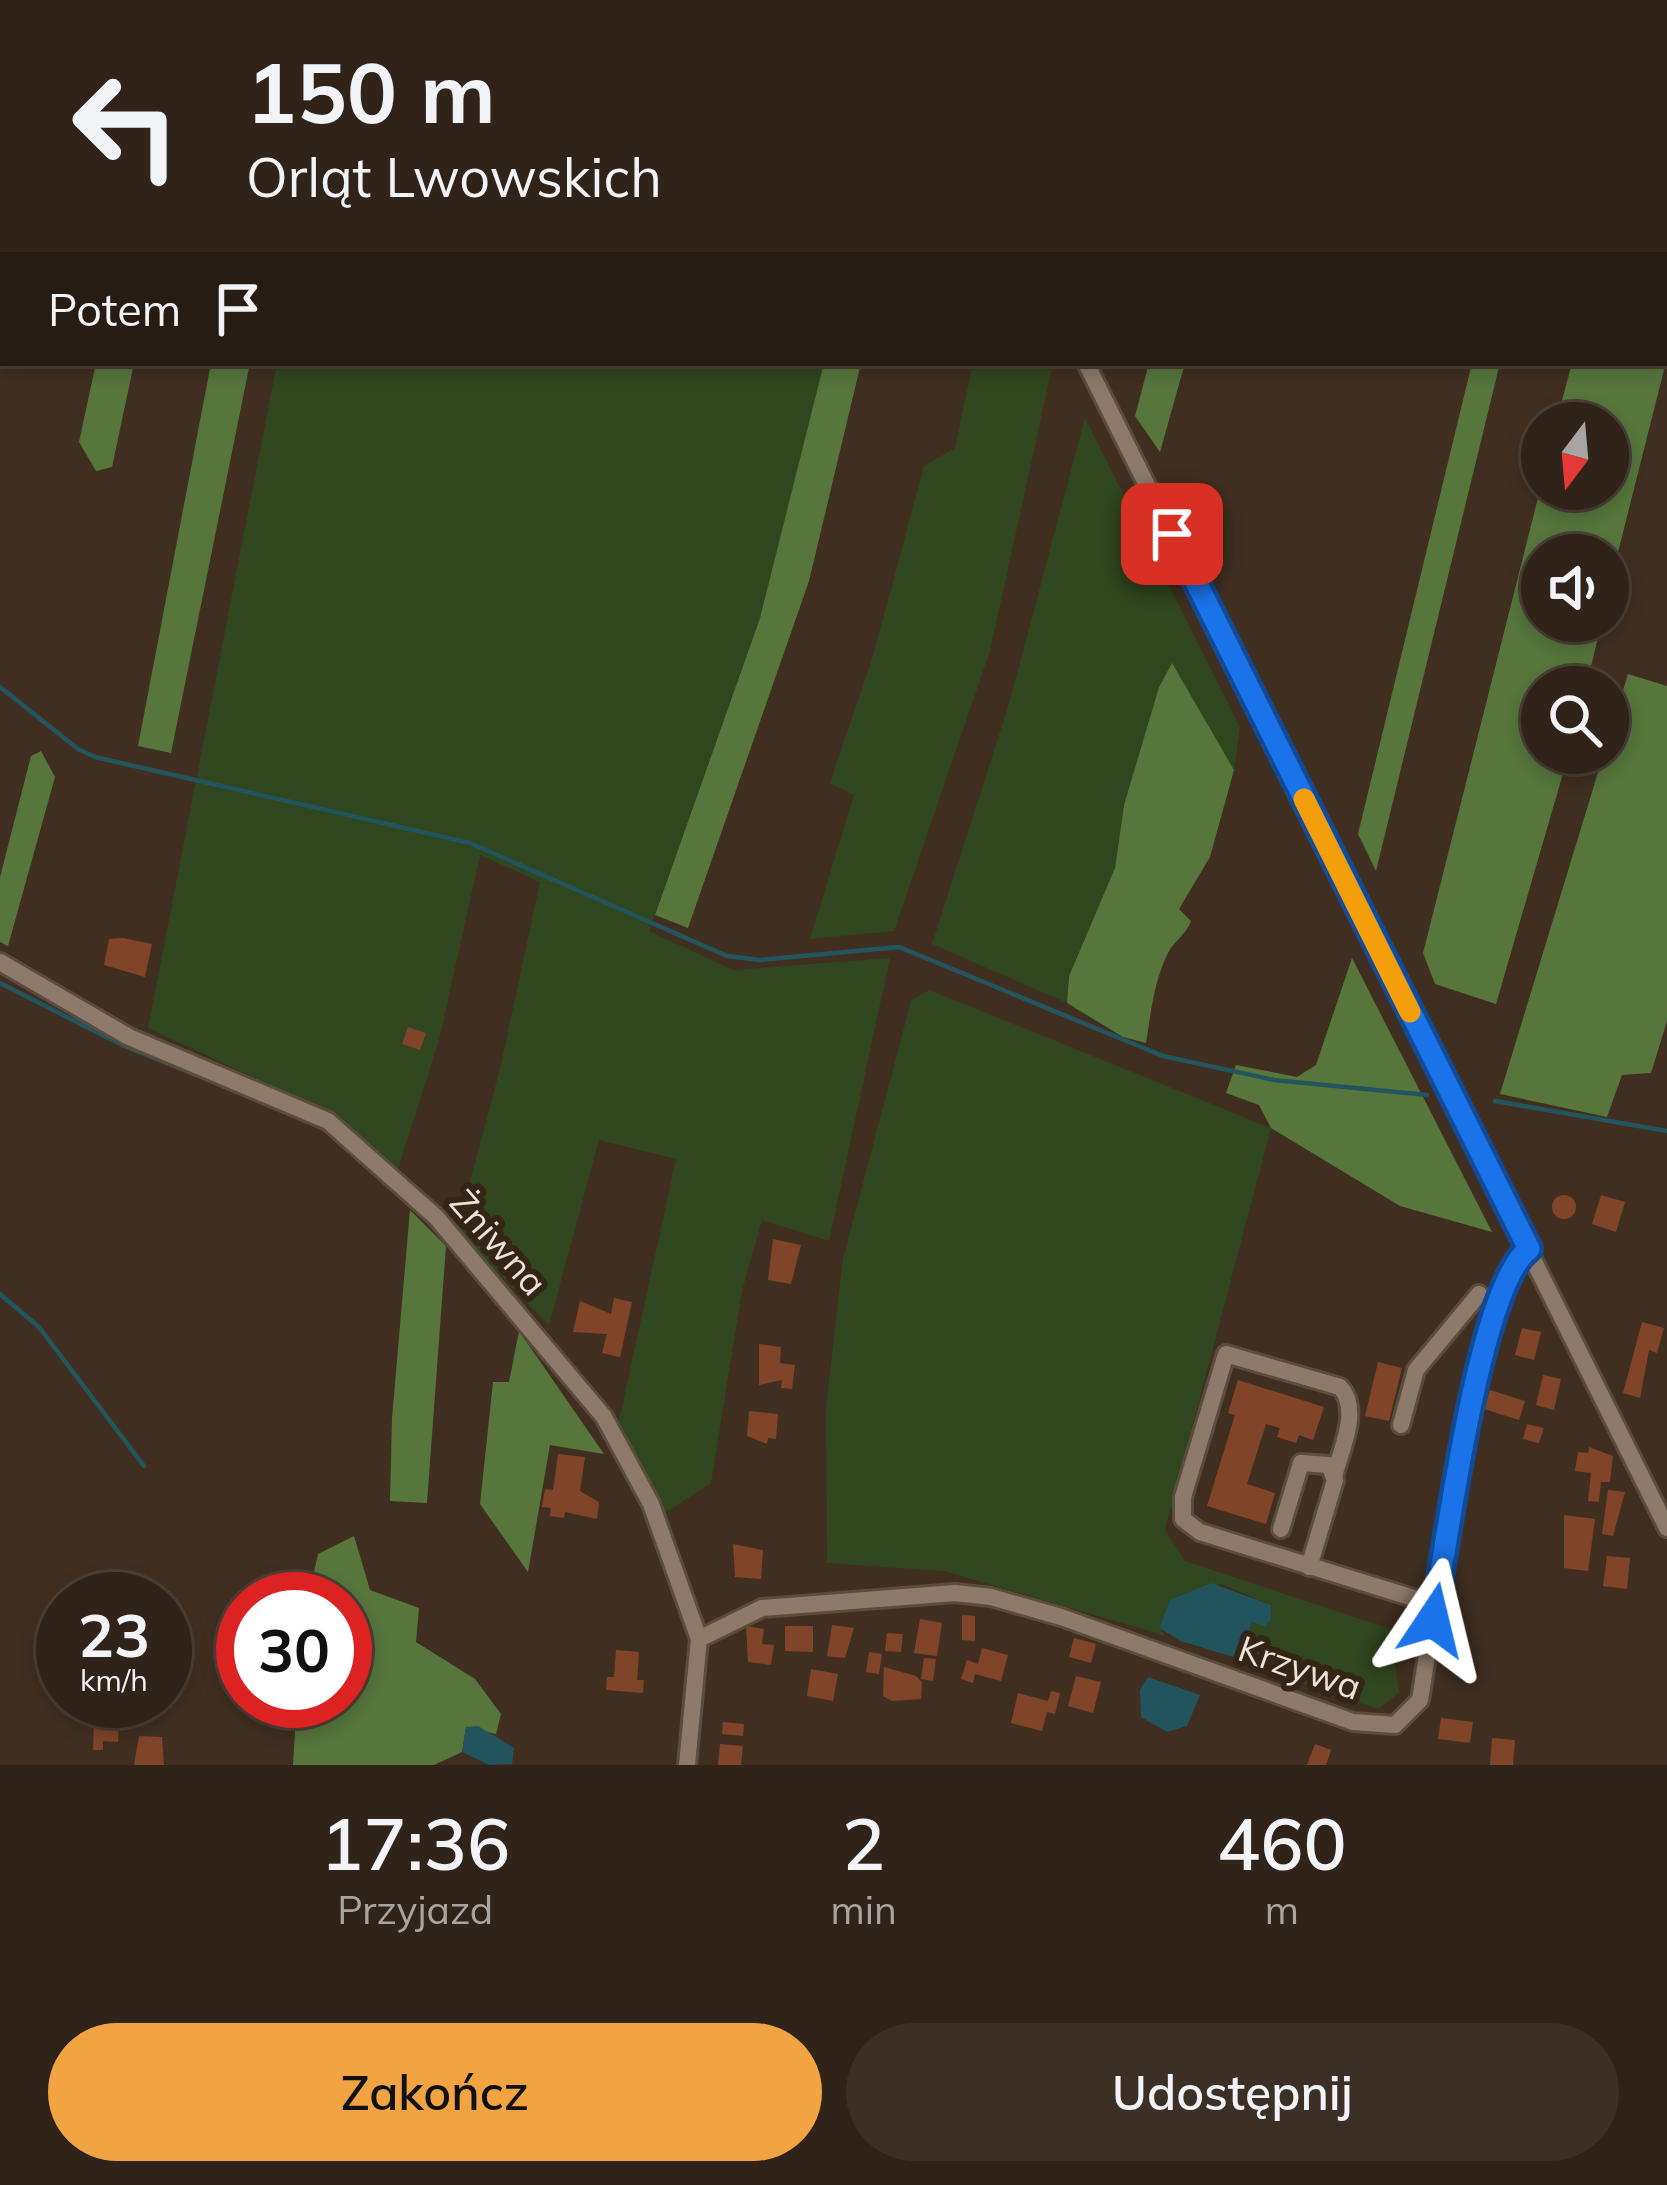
<!DOCTYPE html>
<html lang="pl">
<meta charset="utf-8">
<style>
:root{--surface:#302319;--page:#3c2f26;--text:#f1f3f6;--muted:#a8a4a2;--line:#4b4038;--accent:#f3a442}
body{margin:0;font-family:Mulish,sans-serif;background:var(--page);color:var(--text);height:100vh;display:flex;flex-direction:column;font-size:45px;white-space:nowrap}
*{box-sizing:border-box;margin:0}
p{font-size:39px;color:var(--muted)}
.icon{flex:none;width:66px;height:66px;fill:none;stroke:currentColor;stroke-width:2;stroke-linecap:round;stroke-linejoin:round}
.map{position:relative;height:1765px;overflow:hidden}
.sheet{display:flex;flex-direction:column;background:var(--surface);flex:1}
.sheet>*{flex:none}
.guide{position:absolute;left:0px;top:0px;width:1668px;height:366px;box-shadow:0 6px 18px #0003,0 0 0 3px var(--line);background:#302319;color:var(--text);overflow:hidden}
.needle{width:78px;rotate:196deg}
.tools{position:absolute;left:1521px;top:402px;display:grid;gap:24px}
.tools a{display:grid;place-items:center;width:108px;height:108px;border-radius:50%;background:var(--surface);box-shadow:0 6px 18px #0003,0 0 0 3px var(--line);font-size:60px}
.speed{position:absolute;left:36px;top:1572px;display:flex;gap:24px;font-size:60px;font-weight:700;text-align:center}
.speed>*{display:grid;place-content:center;width:156px;height:156px;border-radius:50%;background:var(--surface);box-shadow:0 6px 18px #0003,0 0 0 3px var(--line);line-height:1}
.speed small{font-size:30px;font-weight:400}
.speed .limit{border:18px solid #d22;background:#fff;color:#111}
.pin{position:absolute;display:grid;place-items:center;width:102px;height:102px;color:#fff;margin:-51px;border-radius:24px;box-shadow:0 6px 18px #0006}
.me{position:absolute;width:132px;margin:-66px;rotate:10deg;stroke-linejoin:round;filter:drop-shadow(0 0 9px #0008)}
.turn{display:flex;align-items:center;gap:42px;height:252px;padding:0 48px;font-size:54px}
.turn .icon{width:156px;height:156px;stroke-width:2.5}
.turn b{display:block;font-size:84px;line-height:102px}
.then{display:flex;align-items:center;height:114px;padding:0 48px;background:#0003;gap:24px;font-size:45px}
.eta{display:flex;justify-content:space-evenly;align-items:center;height:204px;text-align:center}
.eta b{font-size:72px;font-weight:600;line-height:84px}
.button{display:flex;gap:24px;margin-top:auto;padding:24px 48px}
.button a{flex:1;height:138px;border-radius:72px;background:var(--accent);color:#111;font-size:48px;font-weight:600;line-height:138px;text-align:center}
.button a+a{background:var(--page);color:var(--text)}
.map>svg:first-child{display:block}
</style>
<div class="map">
<svg width="1667" height="1765" viewBox="0 0 1667 1765">
<rect width="100%" height="100%" fill="#402f21"/>
<!-- green -->
<path fill="#30461e" d="M 277,363 L 824,363 L 760,618 L 649,931 L 733,970 L 890,958 L 829,1241 L 762,1220 L 742,1291 L 711,1483 L 665,1513 L 619,1421 L 676,1159 L 599,1140 L 549,1325 L 457,1230 L 500,1069 L 540,882 L 480,855 L 439,1040 L 398,1169 L 339,1117 L 148,1028 Z
M 973,363 L 1053,363 L 990,651 L 894,931 L 810,939 L 854,795 L 830,783 L 873,656 L 924,466 L 955,448 Z
M 1085,418 L 1240,727 L 1234,770 L 1171,664 L 1159,687 L 1124,805 L 1115,868 L 1069,975 L 1067,1003 L 932,944 L 1009,704 Z
M 929,990 L 1271,1128 L 1165,1530 L 1185,1561 L 1390,1629 L 1399,1693 L 1378,1709 L 1243,1663 L 1256,1664 L 1261,1646 L 1247,1640 L 1252,1622 L 1271,1605 L 1221,1584 L 1170,1600 L 1159,1628 L 1166,1636 L 944,1571 L 827,1563 L 826,1407 L 843,1259 L 911,1001 Z"/>
<!-- forest -->
<path fill="#56763c" d="M 1667,16 L 1667,358 L 1608,592 L 1608,555 L 1542,555 L 1542,621 L 1602,621 L 1586,687 L 1542,687 L 1542,753 L 1569,753 L 1496,1004 L 1435,984 L 1423,953 L 1542,482 L 1542,489 L 1608,489 L 1608,423 L 1556,423 L 1572,363 L 1665,363 Z
M 96,363 L 134,363 L 112,467 L 96,471 L 79,442 Z
M 211,363 L 250,363 L 171,753 L 138,746 Z
M 824,363 L 861,363 L 809,581 L 688,928 L 655,915 L 760,618 Z
M 1149,363 L 1185,363 L 1160,452 L 1135,416 Z
M 1472,363 L 1500,363 L 1376,871 L 1358,834 Z
M 1172,663 L 1234,770 L 1210,857 L 1179,909 L 1191,921 C 1185,936 1174,941 1168,953 C 1154,981 1151,1012 1146,1043 L 1123,1037 L 1067,1003 L 1069,976 L 1115,868 L 1124,805 L 1159,687 Z
M 1628,674 L 1667,686 L 1667,1021 L 1651,1073 L 1622,1075 L 1607,1117 L 1500,1094 Z
M 41,751 L 55,777 L 8,946 L 0,942 L 0,877 L 31,756 Z
M 1352,958 L 1492,1232 L 1400,1206 L 1271,1128 L 1259,1105 L 1226,1093 L 1236,1065 L 1297,1077 L 1316,1065 Z
M 410,1210 L 446,1246 L 427,1503 L 390,1501 L 392,1418 Z
M 519,1331 L 604,1454 L 550,1445 L 528,1572 L 480,1504 L 493,1382 L 509,1382 Z
M 354,1536 L 370,1590 L 419,1608 L 416,1642 L 475,1679 L 501,1714 L 496,1734 L 466,1727 L 462,1752 L 434,1765 L 293,1765 L 297,1701 L 345,1701 L 345,1599 L 308,1599 L 318,1554 Z"/>
<!-- water -->
<path fill="#22545d" d="M 1211,1583 L 1271,1605 L 1271,1620 L 1265,1626 L 1252,1622 L 1247,1639 L 1264,1650 L 1256,1664 L 1181,1641 L 1159,1628 L 1170,1600 Z
M 1148,1677 L 1200,1695 L 1187,1726 L 1167,1732 L 1141,1717 L 1140,1690 Z
M 478,1726 L 514,1748 L 512,1764 L 489,1765 L 462,1752 L 466,1727 Z"/>
<g fill="none" stroke-linecap="round" stroke-linejoin="round">
<!-- stream -->
<path stroke="#22545d" stroke-width="4.5" d="M 0,687 L 78,749 L 95,757 L 470,843 L 727,956 L 760,960 L 899,947 L 1163,1056 L 1274,1080 L 1427,1095
M 0,983 L 124,1046 L 228,1088
M 1495,1101 L 1667,1131
M 0,1294 L 39,1327 L 144,1466"/>
</g>
<!-- building -->
<path fill="#804429" d="M 123,938 L 152,944 L 145,977 L 104,965 L 109,939 Z
M 408,1027 L 426,1033 L 420,1050 L 402,1044 Z
M 1601,1195 L 1625,1202 L 1616,1232 L 1592,1224 Z
M1552 1207a12 12 0 1 1 24 0a12 12 0 1 1-24 0Z
M 773,1239 L 801,1245 L 791,1284 L 768,1280 Z
M 614,1298 L 632,1302 L 620,1357 L 602,1353 L 607,1334 L 573,1332 L 580,1301 L 611,1314 Z
M 1642,1322 L 1664,1328 L 1657,1353 L 1649,1350 L 1640,1398 L 1623,1393 Z
M 1522,1328 L 1541,1332 L 1534,1360 L 1515,1355 Z
M 759,1344 L 781,1347 L 780,1363 L 795,1365 L 792,1389 L 781,1388 L 782,1380 L 759,1385 Z
M 1378,1362 L 1402,1368 L 1389,1421 L 1365,1416 Z
M 1543,1375 L 1561,1379 L 1554,1410 L 1536,1405 Z
M 1238,1380 L 1324,1407 L 1313,1440 L 1299,1435 L 1296,1443 L 1277,1437 L 1280,1428 L 1266,1424 L 1247,1484 L 1275,1493 L 1266,1524 L 1207,1506 L 1235,1415 L 1228,1413 Z
M 1490,1390 L 1525,1401 L 1519,1420 L 1484,1409 Z
M 749,1411 L 778,1414 L 776,1439 L 768,1438 L 767,1444 L 747,1436 Z
M 1527,1424 L 1544,1428 L 1539,1443 L 1523,1439 Z
M 1589,1447 L 1613,1456 L 1610,1482 L 1601,1482 L 1599,1502 L 1588,1501 L 1591,1473 L 1575,1471 L 1578,1452 L 1588,1453 Z
M 558,1454 L 585,1457 L 580,1491 L 599,1502 L 597,1519 L 565,1512 L 564,1518 L 550,1516 L 551,1508 L 542,1507 L 545,1489 L 553,1490 Z
M 1608,1490 L 1625,1492 L 1613,1536 L 1602,1534 Z
M 1564,1515 L 1595,1519 L 1588,1571 L 1564,1568 Z
M 733,1544 L 763,1550 L 761,1579 L 735,1577 Z
M 1607,1556 L 1630,1558 L 1627,1589 L 1603,1586 Z
M 962,1615 L 975,1616 L 975,1641 L 962,1640 Z
M 920,1619 L 942,1623 L 937,1656 L 914,1653 Z
M 832,1625 L 854,1628 L 845,1658 L 827,1656 Z
M 746,1626 L 764,1629 L 762,1644 L 774,1645 L 771,1665 L 748,1662 Z
M 785,1626 L 813,1626 L 813,1652 L 785,1651 Z
M 887,1633 L 903,1634 L 901,1652 L 885,1651 Z
M 1074,1638 L 1096,1644 L 1091,1663 L 1069,1657 Z
M 982,1648 L 1008,1655 L 1001,1681 L 975,1674 L 973,1683 L 961,1679 L 967,1660 L 978,1664 Z
M 616,1650 L 639,1652 L 637,1680 L 644,1680 L 643,1693 L 606,1690 L 607,1677 L 614,1677 Z
M 869,1652 L 882,1654 L 879,1674 L 866,1672 Z
M 924,1658 L 936,1659 L 933,1681 L 921,1679 Z
M 884,1667 L 916,1676 L 922,1682 L 921,1699 L 892,1701 L 883,1696 Z
M 811,1669 L 838,1674 L 833,1701 L 807,1696 Z
M 1076,1676 L 1101,1682 L 1093,1713 L 1068,1706 Z
M 1051,1691 L 1060,1693 L 1055,1714 L 1047,1712 L 1042,1731 L 1011,1723 L 1018,1693 L 1048,1701 Z
M 1441,1718 L 1473,1722 L 1470,1743 L 1438,1739 Z
M 723,1722 L 744,1724 L 743,1736 L 722,1734 Z
M 94,1723 L 119,1724 L 118,1742 L 103,1741 L 103,1750 L 93,1750 Z
M 139,1736 L 162,1737 L 164,1765 L 134,1765 Z
M 1492,1738 L 1515,1740 L 1513,1765 L 1490,1765 Z
M 720,1744 L 743,1746 L 741,1765 L 718,1765 Z
M 1315,1744 L 1331,1750 L 1326,1765 L 1307,1765 Z"/>
<g fill="none" stroke-linecap="round" stroke-linejoin="round">
<!-- minor casing -->
<g stroke="#5a4c3f" stroke-width="22">
<path id="minor" d="M 904,0 L 905,3
M 1086,363 L 1667,1528
M 0,962 L 129,1037 L 328,1121 L 436,1217 L 604,1417 L 651,1504 L 699,1639 L 687,1765
M 1401,1425 L 1416,1370 L 1479,1294
M 1334,1476 C 1341,1450 1361,1409 1340,1387 L 1226,1354 L 1183,1497 L 1183,1519 L 1200,1532 L 1436,1605
M 1281,1529 L 1301,1463 L 1329,1465 L 1335,1480 L 1309,1567
M 699,1639 L 762,1608 L 955,1593 L 991,1597 L 1061,1617 L 1353,1722 L 1395,1725 L 1420,1700 C 1433,1622 1478,1287 1529,1249"/>
</g>
<!-- minor -->
<use href="#minor" stroke="#8d7a6a" stroke-width="16"/>
</g>
<g fill="none" stroke-linecap="round" stroke-linejoin="round">
<!-- route casing -->
<g stroke="#114b97" stroke-width="30">
<path id="route" d="M 1172,534 L 1529,1249 C 1479,1285 1446,1550 1433,1620"/>
</g>
<!-- route -->
<use href="#route" stroke="#1a73e8" stroke-width="21"/>
<!-- slow -->
<path stroke="#f59e0b" stroke-width="21" d="M 1304,799 L 1410,1012"/>
</g>
<g text-anchor="middle" dominant-baseline="central" stroke-width="12" stroke-linejoin="round" paint-order="stroke">
<!-- street labels -->
<g font-size="36" fill="#eee3da" stroke="#352517">
<text transform="translate(499 1242) rotate(49)">Żniwna</text>
<text transform="translate(1300 1667) rotate(19)">Krzywa</text>
</g>
</g>
</svg>
<div class="tools">
<a><svg class="needle" viewBox="-14 -14 28 28"><path d="M0-13l5 13h-10z" fill="#e53935"/><path d="M0 13l5-13h-10z" fill="#a8a4a2"/></svg></a>
<a><svg class="icon" aria-label="sound" viewBox="0 0 24 24"><path d="M4 9h4l5-4v14l-5-4H4zM17 9q2 3 0 6"/></svg></a>
<a><svg class="icon" aria-label="search" viewBox="0 0 24 24"><circle cx="10" cy="10" r="6"/><path d="M15 15l6 6"/></svg></a>
</div>
<div class="speed"><div>23<small>km/h</small></div><div class="limit">30</div></div>
<div class="pin" style="left:1172px;top:534px;background:#d93025"><svg class="icon" aria-label="arrive" viewBox="0 0 24 24"><path d="M6 21V4h12l-3 4 3 4H6"/></svg></div>
<svg class="me" style="left:1433px;top:1620px" viewBox="-20 -20 40 40"><path d="M0-17L14 15 0 8-14 15z" fill="#1a73e8" stroke="#fff" stroke-width="4"/></svg>
<div class="guide">
<div class="turn"><svg class="icon" aria-label="left" viewBox="0 0 24 24"><path d="M17 20v-9H6M10 6l-5 5 5 5"/></svg><div><b>150 m</b>Orląt Lwowskich</div></div>
<div class="then">Potem<svg class="icon" aria-label="arrive" viewBox="0 0 24 24"><path d="M6 21V4h12l-3 4 3 4H6"/></svg></div>
</div>
</div>
<section class="sheet">
<div class="eta">
<div><b>17:36</b><p>Przyjazd</p></div>
<div><b>2</b><p>min</p></div>
<div><b>460</b><p>m</p></div>
</div>
<div class="button"><a>Zakończ</a><a>Udostępnij</a></div>
</section>
